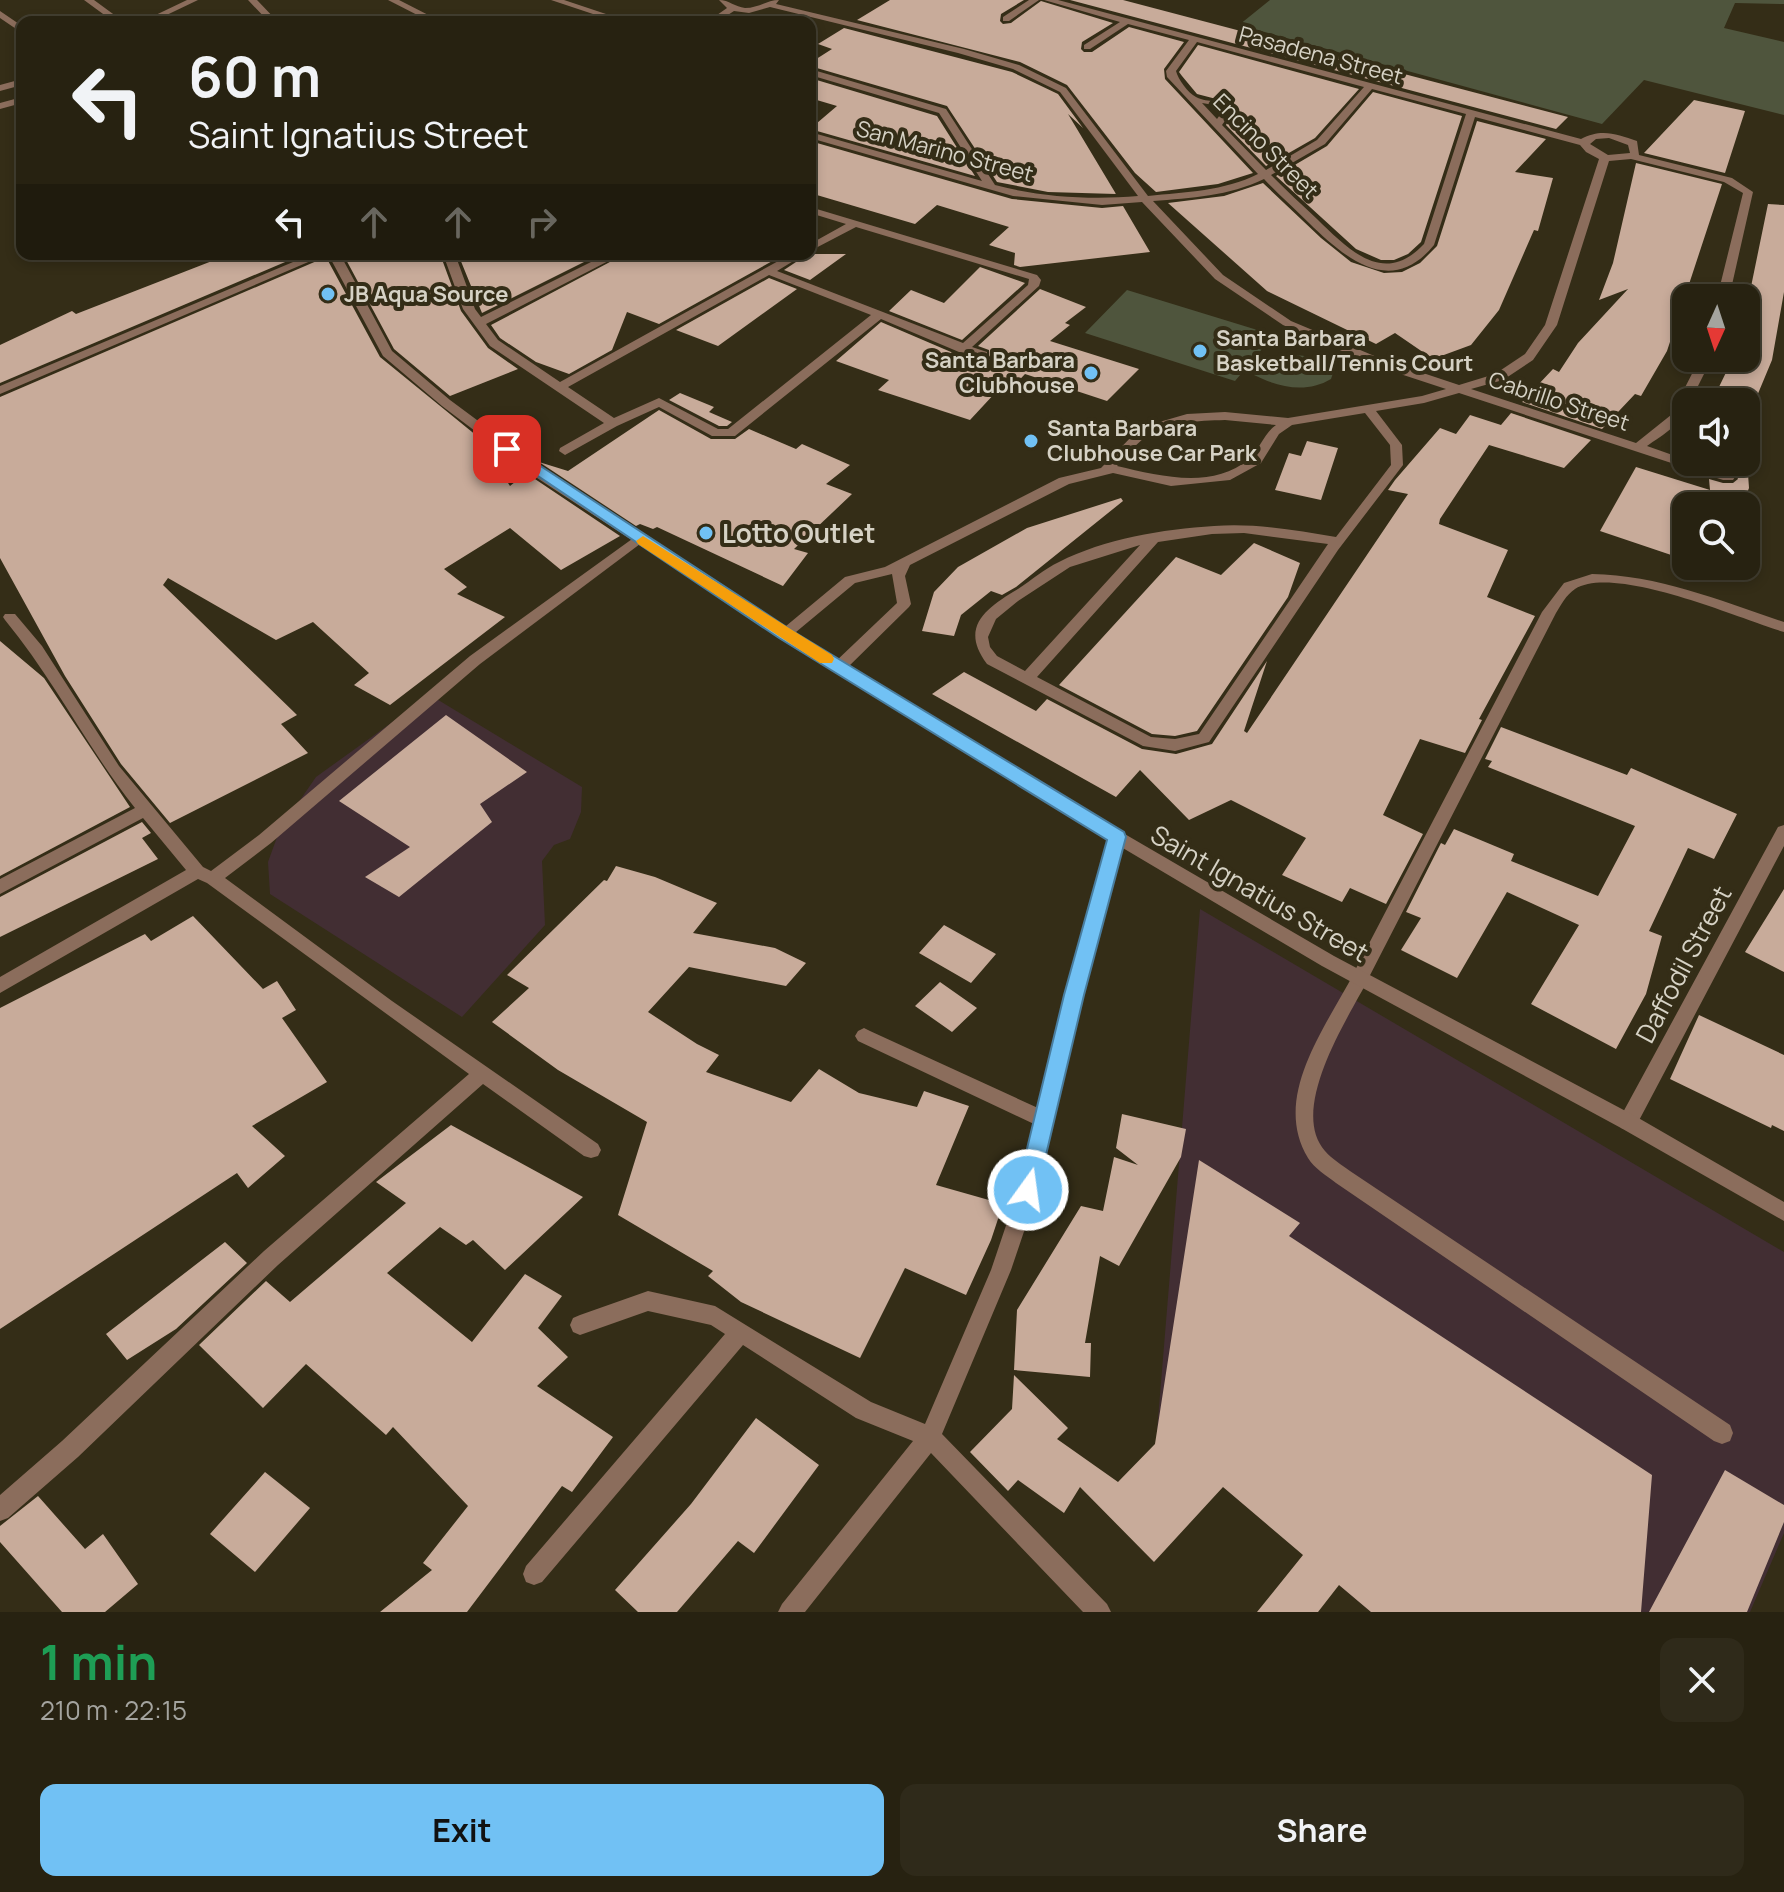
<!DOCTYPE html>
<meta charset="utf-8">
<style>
:root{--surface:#272211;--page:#2f2a1a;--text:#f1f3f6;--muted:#a4a49f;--line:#433f31;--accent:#71c1f4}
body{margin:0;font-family:Manrope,sans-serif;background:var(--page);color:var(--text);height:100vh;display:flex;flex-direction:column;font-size:30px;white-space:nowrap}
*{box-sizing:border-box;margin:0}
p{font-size:26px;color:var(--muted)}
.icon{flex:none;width:44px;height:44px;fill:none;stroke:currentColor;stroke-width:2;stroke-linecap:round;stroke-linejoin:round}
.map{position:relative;height:1612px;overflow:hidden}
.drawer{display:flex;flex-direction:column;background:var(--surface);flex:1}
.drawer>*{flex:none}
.guide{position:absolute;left:16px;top:16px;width:800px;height:244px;border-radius:16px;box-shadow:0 4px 12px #0003,0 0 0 2px var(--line);background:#272211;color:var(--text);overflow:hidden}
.needle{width:52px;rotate:183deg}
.fabs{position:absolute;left:1672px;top:284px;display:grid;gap:16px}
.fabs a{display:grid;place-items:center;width:88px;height:88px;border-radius:16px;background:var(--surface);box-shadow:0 4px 12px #0003,0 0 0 2px var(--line);font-size:40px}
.pin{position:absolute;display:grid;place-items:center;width:68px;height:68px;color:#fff;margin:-34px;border-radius:16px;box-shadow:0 4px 12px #0006}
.me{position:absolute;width:88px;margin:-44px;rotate:14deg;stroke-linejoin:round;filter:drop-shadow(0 0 6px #0008)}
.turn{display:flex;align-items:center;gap:28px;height:168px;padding:0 40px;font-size:36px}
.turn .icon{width:104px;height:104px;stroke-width:2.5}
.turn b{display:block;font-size:56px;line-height:68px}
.lanes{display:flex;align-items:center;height:76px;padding:0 40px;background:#0003;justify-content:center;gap:40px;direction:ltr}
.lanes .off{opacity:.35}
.round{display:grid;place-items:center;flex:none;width:84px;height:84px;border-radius:16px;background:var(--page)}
.headline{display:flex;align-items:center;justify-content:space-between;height:136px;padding:0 40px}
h1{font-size:48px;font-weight:700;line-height:60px;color:#1e9e55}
.action{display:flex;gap:16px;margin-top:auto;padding:16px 40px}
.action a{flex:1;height:92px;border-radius:16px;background:var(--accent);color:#111;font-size:32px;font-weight:700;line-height:92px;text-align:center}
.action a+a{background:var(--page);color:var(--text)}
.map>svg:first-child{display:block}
</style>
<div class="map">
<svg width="1784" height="1612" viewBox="0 0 1784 1612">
<rect width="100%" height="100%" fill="#342d17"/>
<!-- industrial -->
<path fill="#422e33" d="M 430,695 L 582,787 L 581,812 L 570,839 L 554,845 L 542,861 L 545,925 L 462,1017 L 270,894 L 268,862 L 280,829 L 316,777 Z
M 1200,909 L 1784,1252 L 1784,1533 L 1750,1612 L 1371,1612 L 1157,1431 Z"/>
<!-- green -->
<path fill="#4f553d" d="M 1270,0 L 1784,0 L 1784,4 L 1735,3 L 1724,28 L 1784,42 L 1784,115 L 1644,80 L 1602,124 L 1239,25 Z
M 1127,290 L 1274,335 L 1235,381 L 1085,333 Z
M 1294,355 C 1310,356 1324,358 1333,373 L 1331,379 C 1306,394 1278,387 1254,375 L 1269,360 Z"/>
<!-- building -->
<path fill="#c8ab9a" d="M 890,0 L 1024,0 L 1001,14 L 1000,21 L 1003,24 L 1011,23 L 1041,1 L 1113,23 L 1082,42 L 1081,49 L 1084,52 L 1092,52 L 1129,27 L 1184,42 L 1164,69 L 1165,79 L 1253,173 L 1218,184 L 1156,192 L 1135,173 L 1067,85 L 1020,62 L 857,20 Z
M 1070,0 L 1123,0 L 1568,117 L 1556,129 Z
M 844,28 L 1012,72 L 1058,94 L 1083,128 L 1068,114 L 1116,194 L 1048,192 L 997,182 L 947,106 L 810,66 L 810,63 L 832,49 L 818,44 Z
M 1198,45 L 1359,89 L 1315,138 L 1266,166 L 1226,125 L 1234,109 L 1224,101 L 1197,94 L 1182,76 L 1179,72 Z
M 810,78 L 937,116 L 975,176 L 810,129 L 837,106 L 810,98 Z
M 1373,92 L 1462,116 L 1421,242 L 1408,254 L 1394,260 L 1381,260 L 1356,249 L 1276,176 L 1327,146 Z
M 1694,100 L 1745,111 L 1725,173 L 1644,153 Z
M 1477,121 L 1546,139 L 1515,172 L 1553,178 L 1538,231 L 1534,230 L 1499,310 L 1471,345 L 1433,359 L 1395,333 L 1376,344 L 1267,291 L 1168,203 L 1224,196 L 1263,183 L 1321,238 L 1351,262 L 1384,273 L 1402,272 L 1420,263 L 1437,246 Z
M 810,141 L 1012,199 L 1102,208 L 1123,206 L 1150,252 L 1020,267 L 1014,265 L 1015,253 L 989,245 L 1009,227 L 937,205 L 915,224 L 810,193 Z
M 1636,163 L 1722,184 L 1667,351 L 1641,396 L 1635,394 L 1602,429 L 1522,402 L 1553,369 L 1559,372 L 1578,343 L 1628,289 L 1599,300 L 1613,263 Z
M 1768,204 L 1784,205 L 1784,292 L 1772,360 L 1752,408 L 1760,410 L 1747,460 L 1749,488 L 1742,506 L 1686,506 L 1686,560 L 1600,531 L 1636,467 L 1710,490 L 1709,479 L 1723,483 L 1733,483 L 1738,479 L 1736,474 L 1708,462 L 1746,462 L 1746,402 L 1716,402 L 1718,389 L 1733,358 L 1746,358 L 1746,311 Z
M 230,254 L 304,254 L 0,383 L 0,345 L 72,311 L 76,314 Z
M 343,254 L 440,254 L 461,311 L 488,348 L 518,369 L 450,396 L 394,349 Z
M 458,254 L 600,254 L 482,313 Z
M 625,254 L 785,254 L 659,324 L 627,312 L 612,350 L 569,374 L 536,362 L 500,338 L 491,325 Z
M 808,254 L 846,254 L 810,280 L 784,270 Z
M 326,257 L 380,357 L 477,436 L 510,486 L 526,473 L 620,536 L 561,570 L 510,528 L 444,569 L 467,587 L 457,594 L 505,617 L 390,705 L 354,685 L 369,673 L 313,622 L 276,640 L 168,578 L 163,585 L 297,715 L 281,724 L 308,753 L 170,823 L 121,764 L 65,676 L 0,558 L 0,397 Z
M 980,267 L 1025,283 L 962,340 L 889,311 L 911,290 L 944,303 Z
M 769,278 L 797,289 L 718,346 L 676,330 Z
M 1040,289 L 1086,307 L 1065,323 L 1070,325 L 1050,341 L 1139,369 L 1107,401 L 1025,374 L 1005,395 L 996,392 L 970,420 L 878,390 L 889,380 L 836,361 L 881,322 L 958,355 L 989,360 L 989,350 L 978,346 Z
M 680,393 L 714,407 L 709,412 L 732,422 L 727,426 L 719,426 L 669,400 Z
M 659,410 L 711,439 L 735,439 L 749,429 L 796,449 L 802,444 L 850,465 L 826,484 L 852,494 L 794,549 L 808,553 L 783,586 L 657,527 L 653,529 L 640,524 L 636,526 L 539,462 L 568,471 Z
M 1511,413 L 1591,440 L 1564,468 L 1489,445 L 1440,519 L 1439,524 L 1508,550 L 1487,597 L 1535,616 L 1479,719 L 1482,720 L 1465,753 L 1420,739 L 1383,815 L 1423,834 L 1386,904 L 1350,888 L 1342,902 L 1282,875 L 1306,838 L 1231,800 L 1189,820 L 1140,770 L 1116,797 L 932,694 L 964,672 L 1036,711 L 1047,699 L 1142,749 L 1176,754 L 1212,744 L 1267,661 L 1244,731 L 1247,733 L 1408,494 L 1388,490 L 1395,480 L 1440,428 L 1456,434 L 1470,415 L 1501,425 Z
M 1307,441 L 1338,448 L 1321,500 L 1275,490 L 1289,453 L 1301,456 Z
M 1121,498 L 1123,501 L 1016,587 L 1002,595 L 991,591 L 961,615 L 954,636 L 922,631 L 934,592 L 958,567 L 1027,528 Z
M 1254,543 L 1300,563 L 1288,597 L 1197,731 L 1175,736 L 1152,734 L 1059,685 L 1176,557 L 1221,575 Z
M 0,641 L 44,678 L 130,807 L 0,876 Z
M 446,715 L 527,772 L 480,804 L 492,822 L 399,897 L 365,877 L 410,847 L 339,801 Z
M 1501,727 L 1627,775 L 1631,768 L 1737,814 L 1714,859 L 1688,848 L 1649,931 L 1662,936 L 1646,994 L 1616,1049 L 1531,1004 L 1579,925 L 1507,892 L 1457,978 L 1401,950 L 1421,918 L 1406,912 L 1441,843 L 1445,845 L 1454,829 L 1514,854 L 1511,861 L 1598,896 L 1635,826 L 1488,767 L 1492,761 L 1485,759 Z
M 142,822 L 151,833 L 142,838 L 158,859 L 0,937 L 0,897 Z
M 616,866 L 655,877 L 717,903 L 693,933 L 775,948 L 806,963 L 786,986 L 689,967 L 648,1012 L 697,1044 L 719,1055 L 706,1072 L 791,1102 L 819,1069 L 859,1093 L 917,1107 L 924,1091 L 969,1106 L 936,1185 L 1003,1204 L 991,1240 L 966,1295 L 905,1268 L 860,1358 L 741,1302 L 708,1276 L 713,1271 L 618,1215 L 647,1122 L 558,1070 L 492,1022 L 529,988 L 507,975 L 604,880 L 607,881 Z
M 1784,889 L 1784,972 L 1745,952 Z
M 193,916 L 263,989 L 277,981 L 296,1010 L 282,1018 L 327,1082 L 252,1126 L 285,1156 L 248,1188 L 237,1173 L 0,1329 L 0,1008 L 145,934 L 151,941 Z
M 944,925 L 996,954 L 971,983 L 919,953 Z
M 940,982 L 977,1008 L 952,1032 L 915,1006 Z
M 1699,1015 L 1784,1055 L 1784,1131 L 1772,1125 L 1771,1128 L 1670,1079 Z
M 1122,1114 L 1186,1129 L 1181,1157 L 1119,1266 L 1100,1256 L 1085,1343 L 1091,1343 L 1090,1377 L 1014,1370 L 1017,1310 L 1081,1206 L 1103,1211 L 1114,1157 L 1138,1165 L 1116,1148 Z
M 451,1125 L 583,1197 L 505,1270 L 473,1240 L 466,1245 L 440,1227 L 387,1273 L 472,1342 L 525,1274 L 562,1296 L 538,1328 L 568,1357 L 537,1386 L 613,1437 L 572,1492 L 562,1486 L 467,1612 L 380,1612 L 432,1570 L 423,1563 L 468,1506 L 393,1427 L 386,1435 L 306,1364 L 263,1408 L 199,1345 L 266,1281 L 290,1302 L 406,1203 L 376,1182 Z
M 1199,1160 L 1300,1223 L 1289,1236 L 1652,1475 L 1641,1612 L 1371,1612 L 1339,1585 L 1318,1612 L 1257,1612 L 1303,1555 L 1223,1487 L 1154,1562 L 1080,1487 L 1064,1513 L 1018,1480 L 1008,1491 L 970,1452 L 1012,1409 L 1014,1375 L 1068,1428 L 1057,1439 L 1118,1482 L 1155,1444 Z
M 225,1242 L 247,1263 L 176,1329 L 127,1360 L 106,1334 Z
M 756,1418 L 819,1465 L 754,1553 L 738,1541 L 677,1612 L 638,1612 L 615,1590 L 691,1504 Z
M 1725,1470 L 1784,1505 L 1784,1522 L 1747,1612 L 1649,1612 Z
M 265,1472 L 310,1508 L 255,1572 L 210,1534 Z
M 38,1496 L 85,1549 L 103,1534 L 138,1584 L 105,1612 L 62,1612 L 0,1542 L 0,1526 Z"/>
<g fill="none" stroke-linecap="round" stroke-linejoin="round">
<!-- service -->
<path fill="#8b6d5c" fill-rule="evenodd" d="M 22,79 L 22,85 L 0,91 L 0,85 Z
M 22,97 L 22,103 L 0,109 L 0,103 Z
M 1360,971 L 1366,973 L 1369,978 C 1348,1018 1288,1109 1325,1151 C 1332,1159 1342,1165 1350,1171 L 1730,1425 L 1733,1433 L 1730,1441 L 1722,1444 L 1714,1441 L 1336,1183 C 1327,1176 1314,1168 1308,1158 C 1271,1097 1326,1027 1354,973 Z"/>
<!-- minor -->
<path fill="#8b6d5c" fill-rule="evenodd" d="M 84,0 L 94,0 L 124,22 L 114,22 Z
M 187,0 L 198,0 L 152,22 L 141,22 Z
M 248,0 L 257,0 L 278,22 L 269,22 Z
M 388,0 L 399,0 L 442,22 L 431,22 Z
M 551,0 L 564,0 L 630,22 L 617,22 Z
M 719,0 C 729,0 735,7 745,8 C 758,8 767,0 779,0 L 776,4 L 964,49 L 1019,65 L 1066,88 L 1148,196 C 1186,192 1224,191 1258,174 L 1167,77 L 1166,71 L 1189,40 L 1128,24 L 1090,49 L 1084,49 L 1084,45 L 1120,22 L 1044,0 L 1058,0 L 1581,139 C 1601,128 1617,134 1637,141 L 1639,155 L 1732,178 L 1753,192 L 1729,298 L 1717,298 L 1743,193 L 1724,182 L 1631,159 L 1609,161 L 1557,325 L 1533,360 L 1503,380 L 1471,389 L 1636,443 L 1671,415 L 1700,358 L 1712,358 L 1690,402 L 1686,402 C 1686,423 1662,435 1647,446 L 1735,477 L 1733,480 L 1723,480 L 1459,393 L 1424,403 L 1376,411 L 1402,445 L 1403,465 L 1338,550 L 1209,742 L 1175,751 L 1143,746 L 987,664 C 959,627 986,608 1018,589 C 1032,580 1044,569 1059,562 C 1104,539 1163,529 1214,526 C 1255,523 1295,530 1336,537 L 1391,465 L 1390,445 L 1365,413 L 1292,425 L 1279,434 L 1261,463 L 1230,480 L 1171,486 L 1113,473 L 1069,484 L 910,565 L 905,576 L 911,604 L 909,607 L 844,671 L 834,671 L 832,667 L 834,663 L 897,603 L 892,574 L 855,583 L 790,637 L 780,637 L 778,634 L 780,631 L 845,577 L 885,567 L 1059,478 L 1101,468 L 1135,433 L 1149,425 L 1187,414 L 1225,412 L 1288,418 L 1422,396 L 1446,389 L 1376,366 L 1283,325 L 1215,279 L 1142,202 L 1102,205 L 1013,196 L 810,138 L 810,132 L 982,181 L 939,113 L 810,75 L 810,69 L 946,109 L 995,185 C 1040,197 1091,200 1138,196 L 1060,92 L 1013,69 L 958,53 L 770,7 L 749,13 L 734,11 L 717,22 L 707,22 L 727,8 ZM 1197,42 L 1364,87 L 1317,140 L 1266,170 L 1222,125 L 1232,111 C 1218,97 1210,104 1196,97 C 1188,93 1178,79 1176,71 ZM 1372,89 L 1466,114 L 1424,244 C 1384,287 1349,250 1317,219 C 1302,205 1286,190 1271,175 L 1325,144 ZM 1202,103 L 1214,105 L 1222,112 L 1217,119 ZM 1475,117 L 1580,145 L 1586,152 L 1599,159 L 1545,325 L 1525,354 L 1495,374 L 1459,385 L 1384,360 L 1291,321 L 1223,275 L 1153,201 C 1191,198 1229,196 1264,179 C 1278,194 1294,208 1309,223 C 1345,258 1391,298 1434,245 ZM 1609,138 L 1628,145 L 1630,153 L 1608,155 L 1590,144 L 1596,139 ZM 1225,420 L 1276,425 C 1264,433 1260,449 1249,459 C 1212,490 1160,476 1117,466 C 1126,457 1134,446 1144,438 C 1167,421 1198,421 1225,420 ZM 1244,533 L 1328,544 L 1199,734 L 1175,739 L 1151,737 L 1037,677 L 1158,542 L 1212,534 ZM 1140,545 L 1025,671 L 997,656 L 990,647 L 988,637 L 996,619 L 1018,601 L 1070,567 Z
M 1029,0 L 1039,0 L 1009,21 L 1003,21 L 1003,17 Z
M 810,207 L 1037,275 L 1041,280 L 1039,286 L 972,347 L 987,352 L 987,358 L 959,352 L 881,319 L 735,436 L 712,436 L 659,407 L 617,426 L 565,455 L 559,451 L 560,448 L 604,423 L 490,346 L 463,309 L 443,254 L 455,254 L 475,309 L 481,317 L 607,254 L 622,254 L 486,324 L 498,340 L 560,382 L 791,254 L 805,254 L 777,271 L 963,343 L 1028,285 L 1029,279 L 856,227 L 810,251 L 810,244 L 846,224 L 810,213 ZM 769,275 L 871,315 L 728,429 L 718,429 L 659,398 L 614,418 L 568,387 Z
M 312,254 L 327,254 L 0,394 L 0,386 Z
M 639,534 L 646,538 L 644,541 L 480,664 L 271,843 L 225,878 L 392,1001 L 598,1144 L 601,1150 L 598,1156 L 591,1158 L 584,1156 L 483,1084 L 278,1265 L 78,1457 L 8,1518 L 0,1521 L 0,1495 L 62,1441 L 264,1251 L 469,1074 L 207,883 L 198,879 L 0,993 L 0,977 L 186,870 L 143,818 L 0,894 L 0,879 L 135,808 C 87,748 54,679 5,620 L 3,617 L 5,614 L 15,614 L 42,646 L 119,766 L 203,867 L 211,871 L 259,835 L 470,656 Z
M 1592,574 C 1659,575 1721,601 1784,622 L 1784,632 C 1740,619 1615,564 1575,589 C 1566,595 1561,605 1556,613 L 1366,983 L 1360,985 L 1354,983 L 1351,978 L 1542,612 L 1564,583 Z
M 1784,825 L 1784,846 L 1635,1128 L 1628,1130 L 1621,1128 L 1619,1122 L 1621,1116 L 1778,827 Z
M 1117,831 L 1123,833 L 1125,837 L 1083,995 L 1038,1190 L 1011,1270 L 942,1434 L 1107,1604 L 1111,1612 L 1083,1612 L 931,1453 L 805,1612 L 778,1612 L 782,1604 L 913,1441 L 856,1418 L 743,1345 L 542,1582 L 534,1585 L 526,1582 L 523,1574 L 526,1566 L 725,1334 L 711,1325 L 648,1311 L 580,1335 L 573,1332 L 570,1325 L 573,1318 L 580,1315 L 648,1291 L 715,1306 L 871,1402 L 925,1424 L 991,1270 L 1018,1190 L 1034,1124 L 858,1041 L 855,1036 L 858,1031 L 864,1028 L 870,1031 L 1038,1108 L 1065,995 L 1109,837 L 1111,833 Z"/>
<!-- tertiary -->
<path fill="#8b6d5c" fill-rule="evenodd" d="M 0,11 L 22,26 L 22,33 L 0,18 Z
M 328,254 L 340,254 L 392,351 L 450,400 L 547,472 L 790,631 L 1123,833 L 1334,956 L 1635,1116 L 1784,1202 L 1784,1221 L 1621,1128 L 1322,966 L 1111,841 L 780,637 L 537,478 L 442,406 L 383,356 Z"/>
</g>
<!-- route -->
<path fill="#71c1f4" stroke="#497d9f" stroke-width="2" d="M 507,444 L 791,630 L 1124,832 L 1126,837 L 1084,995 L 1036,1197 L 1028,1200 L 1020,1197 L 1017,1190 L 1064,995 L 1107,840 L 779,638 L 502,452 L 502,446 Z"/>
<!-- slow -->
<path fill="#f59e0b" d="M 643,536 L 832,655 L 834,659 L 832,663 L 820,663 L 638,544 L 636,541 Z"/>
<!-- markers -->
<g fill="#71c1f4" stroke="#342d17" stroke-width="3">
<circle cx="328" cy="294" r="8"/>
<circle cx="1200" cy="351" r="8"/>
<circle cx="1091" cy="373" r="8"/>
<circle cx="1031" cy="441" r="8"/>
<circle cx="706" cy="533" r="8"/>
</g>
<g text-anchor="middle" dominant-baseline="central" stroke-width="8" stroke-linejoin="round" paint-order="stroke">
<!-- far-street labels -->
<g font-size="22" fill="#d6d2c5" stroke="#342d17">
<text transform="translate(1321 55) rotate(15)">Pasadena Street</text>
<text transform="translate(1266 146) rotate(45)">Encino Street</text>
<text transform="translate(945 151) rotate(15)">San Marino Street</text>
<text transform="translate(1559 401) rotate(18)">Cabrillo Street</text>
</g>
<!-- far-poi labels -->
<g font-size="22" font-weight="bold" fill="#d6d2c5" stroke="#342d17" text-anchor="start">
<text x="344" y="294">JB Aqua Source</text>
<text x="1216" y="338">Santa Barbara<tspan x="1216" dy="25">Basketball/Tennis Court</tspan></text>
<text x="1075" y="360" text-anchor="end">Santa Barbara<tspan x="1075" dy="25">Clubhouse</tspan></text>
<text x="1047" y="428">Santa Barbara<tspan x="1047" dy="25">Clubhouse Car Park</tspan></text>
</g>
<!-- poi labels -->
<g font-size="26" font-weight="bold" fill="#d6d2c5" stroke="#342d17" text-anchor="start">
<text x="722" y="533">Lotto Outlet</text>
</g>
<!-- street labels -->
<g font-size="26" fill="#d6d2c5" stroke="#342d17">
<text transform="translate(1260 893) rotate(30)">Saint Ignatius Street</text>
<text transform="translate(1683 964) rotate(-62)">Daffodil Street</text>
</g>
</g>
</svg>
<div class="fabs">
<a><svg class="needle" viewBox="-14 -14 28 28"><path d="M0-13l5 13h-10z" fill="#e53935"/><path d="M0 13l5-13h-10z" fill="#a4a49f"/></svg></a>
<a><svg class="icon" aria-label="sound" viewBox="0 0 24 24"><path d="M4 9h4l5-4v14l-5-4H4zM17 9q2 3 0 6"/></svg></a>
<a><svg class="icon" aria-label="search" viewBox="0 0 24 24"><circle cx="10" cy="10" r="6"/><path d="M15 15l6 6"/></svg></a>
</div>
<div class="pin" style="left:507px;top:449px;background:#d93025"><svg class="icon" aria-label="arrive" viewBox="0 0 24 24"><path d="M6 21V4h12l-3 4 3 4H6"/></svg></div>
<svg class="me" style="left:1028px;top:1190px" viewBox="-20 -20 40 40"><circle r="17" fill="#71c1f4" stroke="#fff" stroke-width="3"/><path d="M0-11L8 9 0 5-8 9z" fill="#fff"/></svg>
<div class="guide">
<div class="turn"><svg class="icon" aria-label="left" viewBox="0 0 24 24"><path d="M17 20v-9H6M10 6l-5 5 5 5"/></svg><div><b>60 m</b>Saint Ignatius Street</div></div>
<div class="lanes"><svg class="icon" aria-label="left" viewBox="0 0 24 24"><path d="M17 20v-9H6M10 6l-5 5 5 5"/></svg><svg class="icon off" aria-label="ahead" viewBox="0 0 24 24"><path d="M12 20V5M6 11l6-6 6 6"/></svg><svg class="icon off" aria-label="ahead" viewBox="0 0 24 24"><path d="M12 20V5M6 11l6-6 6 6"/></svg><svg class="icon off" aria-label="right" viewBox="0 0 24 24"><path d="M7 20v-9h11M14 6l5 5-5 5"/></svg></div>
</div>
</div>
<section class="drawer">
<div class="headline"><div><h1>1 min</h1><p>210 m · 22:15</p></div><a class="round"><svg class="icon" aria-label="close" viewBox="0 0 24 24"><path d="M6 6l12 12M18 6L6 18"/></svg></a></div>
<div class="action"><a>Exit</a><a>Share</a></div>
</section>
